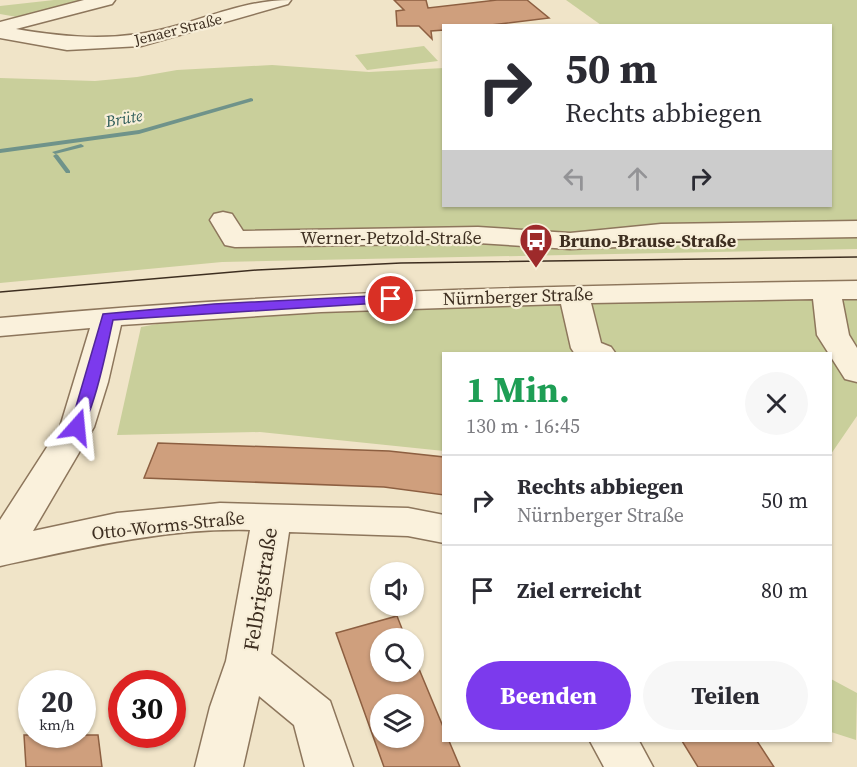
<!DOCTYPE html>
<html lang="de">
<meta charset="utf-8">
<style>
:root{--surface:#fff;--page:#f7f7f7;--text:#2b2b33;--muted:#7c7c81;--line:#e1e1e2;--accent:#7c3aed}
body{margin:0;font-family:"Source Serif 4",serif;background:var(--page);color:var(--text);height:100vh;display:flex;flex-direction:column;font-size:22px;white-space:nowrap}
*{box-sizing:border-box;margin:0}
p{font-size:20px;color:var(--muted)}
.icon{flex:none;width:33px;height:33px;fill:none;stroke:currentColor;stroke-width:2;stroke-linecap:round;stroke-linejoin:round}
.map{position:relative;flex:1;overflow:hidden}
.details{position:absolute;left:442px;top:352px;width:390px;height:390px;display:flex;flex-direction:column;background:var(--surface);border-radius:0px;box-shadow:0 2px 4px #0004}
.details>*{flex:none}
.banner{position:absolute;left:442px;top:24px;width:390px;height:183px;border-radius:0px;box-shadow:0 2px 4px #0004;background:#fff;color:var(--text);overflow:hidden}
.tools{position:absolute;left:370px;top:562px;display:grid;gap:12px}
.tools a{display:grid;place-items:center;width:54px;height:54px;border-radius:50%;background:var(--surface);box-shadow:0 2px 4px #0004;font-size:30px}
.speed{position:absolute;left:18px;top:670px;display:flex;gap:12px;font-size:30px;font-weight:700;text-align:center}
.speed>*{display:grid;place-content:center;width:78px;height:78px;border-radius:50%;background:var(--surface);box-shadow:0 2px 4px #0004;line-height:1}
.speed small{font-size:15px;font-weight:400}
.speed .limit{border:9px solid #d22;background:#fff;color:#111}
.pin{position:absolute;display:grid;place-items:center;width:51px;height:51px;color:#fff;margin:-26px;border:3px solid #fff;border-radius:50%;box-shadow:0 2px 6px #0007}
.me{position:absolute;width:66px;margin:-33px;rotate:18deg;stroke-linejoin:round;filter:drop-shadow(0 0 4px #0008)}
.turn{display:flex;align-items:center;gap:21px;height:126px;padding:0 24px;font-size:27px}
.turn .icon{width:78px;height:78px;stroke-width:2.5}
.turn b{display:block;font-size:42px;line-height:51px}
.lanes{display:flex;align-items:center;height:57px;padding:0 24px;background:#0003;justify-content:center;gap:30px;direction:ltr}
.lanes .off{opacity:.35}
.round{display:grid;place-items:center;flex:none;width:63px;height:63px;border-radius:32px;background:var(--page)}
.headline{display:flex;align-items:center;justify-content:space-between;height:102px;padding:0 24px}
h1{font-size:36px;font-weight:700;line-height:45px;color:#1e9e55}
.primary-button{display:flex;gap:12px;margin-top:auto;padding:12px 24px}
.primary-button a{flex:1;height:69px;border-radius:36px;background:var(--accent);color:#fff;font-size:24px;font-weight:700;line-height:69px;text-align:center}
.primary-button a+a{background:var(--page);color:var(--text)}
ul{padding:0;list-style:none}
li{display:flex;align-items:center;gap:18px;height:90px;padding:0 24px;border-top:2px solid var(--line)}
li div{flex:1}
li b{display:block;font-size:22px}
li em{font-style:normal}
.map>svg:first-child{display:block}
</style>
<div class="map">
<svg width="857" height="767" viewBox="0 0 857 767">
<rect width="100%" height="100%" fill="#f0e4c8"/>
<!-- green -->
<path fill="#c9cf9b" d="M 54,0 L 91,0 L 17,17 L 0,14 L 0,6 Z
M 566,0 L 857,0 L 857,249 L 222,262 L 0,283 L 0,78 L 95,81 L 137,77 L 177,70 L 272,65 L 369,72 L 444,68 L 444,206 L 831,206 L 831,26 L 601,25 Z
M 424,46 L 438,61 L 367,70 L 355,55 Z
M 857,297 L 857,416 L 831,454 L 831,354 L 444,354 L 444,451 L 260,432 L 117,435 L 141,327 L 179,320 L 535,303 Z
M 831,679 L 857,693 L 856,740 L 831,732 Z"/>
<g fill="none" stroke-linecap="round" stroke-linejoin="round">
<!-- stream -->
<path fill="#6f938a" fill-rule="evenodd" d="M 251,98 L 253,99 L 253,101 L 139,134 L 0,153 L 0,149 L 139,130 Z
M 81,144 L 84,146 L 83,147 L 55,154 L 52,152 Z
M 56,154 L 58,155 L 70,171 L 70,173 L 66,173 L 54,157 L 53,156 Z"/>
</g>
<!-- building -->
<path fill="#cf9f7d" stroke="#8d5f41" stroke-width="1.5" fill-rule="evenodd" d="M 394,0 L 426,0 L 428,8 L 497,0 L 527,0 L 549,18 L 482,26 L 444,26 L 444,30 L 431,31 L 432,39 L 419,26 L 397,26 L 396,11 L 404,10 Z
M 158,443 L 389,451 L 444,457 L 444,495 L 384,487 L 144,478 Z
M 397,616 L 406,639 L 381,639 L 381,672 L 414,672 L 414,657 L 444,729 L 444,741 L 449,741 L 460,767 L 384,767 L 336,633 ZM 381,705 L 414,705 L 414,738 L 381,738 Z
M 24,735 L 98,735 L 102,767 L 26,767 Z
M 682,741 L 757,741 L 774,767 L 698,767 Z"/>
<g fill="none" stroke-linecap="round" stroke-linejoin="round">
<!-- minor casing -->
<g stroke="#8d765c" stroke-width="3">
<path id="minor" d="M 84,0 L 115,0 L 112,4 L 16,29 C 57,36 97,40 139,34 C 192,27 235,0 291,0 L 288,4 L 141,46 L 67,50 L 0,38 L 0,22 Z
M 223,212 L 232,214 L 243,231 L 478,227 L 570,233 L 661,224 L 857,221 L 857,237 L 661,240 L 618,247 L 570,249 L 478,243 L 235,247 L 225,245 L 210,220 L 214,214 Z
M 857,281 L 857,299 L 842,299 L 849,335 L 857,348 L 857,382 L 845,379 L 817,335 L 813,299 L 591,303 L 601,343 L 611,347 L 616,354 L 575,354 L 571,348 L 561,304 L 321,312 L 121,325 L 108,382 L 94,427 L 33,531 L 117,513 L 220,503 L 408,508 L 444,515 L 444,543 L 408,536 L 289,532 L 271,654 L 330,701 L 353,767 L 305,767 L 294,725 L 259,696 L 243,767 L 195,767 L 210,707 L 226,661 L 250,530 C 166,528 82,548 0,566 L 0,520 L 60,427 L 90,328 L 0,336 L 0,318 C 285,291 571,285 857,281 Z
M 590,741 L 639,741 L 653,767 L 604,767 Z"/>
</g>
<!-- minor -->
<use href="#minor" fill="#faf1dc" fill-rule="evenodd"/>
<!-- tram -->
<path stroke="#3d2e20" stroke-width="1.5" d="M 0,292 L 257,270 L 401,263 L 857,257"/>
</g>
<!-- route -->
<path fill="#7c3aed" stroke="#51269a" stroke-width="1.5" d="M 391,295 L 395,296 L 395,302 L 113,320 C 109,338 92,427 77,431 L 70,427 L 103,314 L 214,304 Z"/>
<!-- icons -->
<defs>
<g id="bus-pin" transform="scale(1.725)"><path d="M0 17L-7.5 6A9.5 9.5 0 1 1 7.5 6Z" fill="#9e2a2b" stroke="#f7eed8"/><path d="M-5-6H5V4H4V6H2V4H-2V6H-4V4H-5ZM-3.5-4V0h7V-4ZM-3.5 1.2v1.5H-2V1.2ZM2 1.2v1.5H3.5V1.2Z" fill="#fff"/></g>
</defs>
<g fill-rule="evenodd">
<use href="#bus-pin" x="536" y="240"/>
</g>
<g text-anchor="middle" dominant-baseline="central" stroke-width="4.5" stroke-linejoin="round" paint-order="stroke">
<!-- far-street labels -->
<g font-size="15" fill="#3d2e20" stroke="#f7eed8">
<text transform="translate(178 29) rotate(-14)">Jenaer Straße</text>
</g>
<!-- far-water labels -->
<g font-size="16" font-style="italic" fill="#2f5d5a" stroke="#f7eed8">
<text transform="translate(124 118) rotate(-10)">Brüte</text>
</g>
<!-- street labels -->
<g font-size="18" fill="#3d2e20" stroke="#f7eed8">
<text x="391" y="237">Werner-Petzold-Straße</text>
<text transform="translate(518 296) rotate(-2)">Nürnberger Straße</text>
<text transform="translate(168 525) rotate(-6)">Otto-Worms-Straße</text>
</g>
<!-- poi labels -->
<g font-size="18" font-weight="bold" fill="#3d2e20" stroke="#f7eed8" text-anchor="start">
<text x="559" y="240">Bruno-Brause-Straße</text>
</g>
<!-- near-street labels -->
<g font-size="21" fill="#3d2e20" stroke="#f7eed8">
<text transform="translate(260 589) rotate(-81)">Felbrigstraße</text>
</g>
</g>
</svg>
<div class="tools">
<a><svg class="icon" aria-label="sound" viewBox="0 0 24 24"><path d="M4 9h4l5-4v14l-5-4H4zM17 9q2 3 0 6"/></svg></a>
<a><svg class="icon" aria-label="search" viewBox="0 0 24 24"><circle cx="10" cy="10" r="6"/><path d="M15 15l6 6"/></svg></a>
<a><svg class="icon" aria-label="layers" viewBox="0 0 24 24"><path d="M12 4l9 5-9 5-9-5zM3 14l9 5 9-5"/></svg></a>
</div>
<div class="speed"><div>20<small>km/h</small></div><div class="limit">30</div></div>
<div class="pin" style="left:391px;top:299px;background:#d93025"><svg class="icon" aria-label="arrive" viewBox="0 0 24 24"><path d="M6 21V4h12l-3 4 3 4H6"/></svg></div>
<svg class="me" style="left:77px;top:427px" viewBox="-20 -20 40 40"><path d="M0-17L14 15 0 8-14 15z" fill="#7c3aed" stroke="#fff" stroke-width="4"/></svg>
<div class="banner">
<div class="turn"><svg class="icon" aria-label="right" viewBox="0 0 24 24"><path d="M7 20v-9h11M14 6l5 5-5 5"/></svg><div><b>50 m</b>Rechts abbiegen</div></div>
<div class="lanes"><svg class="icon off" aria-label="left" viewBox="0 0 24 24"><path d="M17 20v-9H6M10 6l-5 5 5 5"/></svg><svg class="icon off" aria-label="ahead" viewBox="0 0 24 24"><path d="M12 20V5M6 11l6-6 6 6"/></svg><svg class="icon" aria-label="right" viewBox="0 0 24 24"><path d="M7 20v-9h11M14 6l5 5-5 5"/></svg></div>
</div>
<section class="details">
<div class="headline"><div><h1>1 Min.</h1><p>130 m · 16:45</p></div><a class="round"><svg class="icon" aria-label="close" viewBox="0 0 24 24"><path d="M6 6l12 12M18 6L6 18"/></svg></a></div>
<ul>
<li><svg class="icon" aria-label="right" viewBox="0 0 24 24"><path d="M7 20v-9h11M14 6l5 5-5 5"/></svg><div><b>Rechts abbiegen</b><p>Nürnberger Straße</p></div><em>50 m</em></li>
<li><svg class="icon" aria-label="arrive" viewBox="0 0 24 24"><path d="M6 21V4h12l-3 4 3 4H6"/></svg><div><b>Ziel erreicht</b></div><em>80 m</em></li>
</ul>
<div class="primary-button"><a>Beenden</a><a>Teilen</a></div>
</section>
</div>
